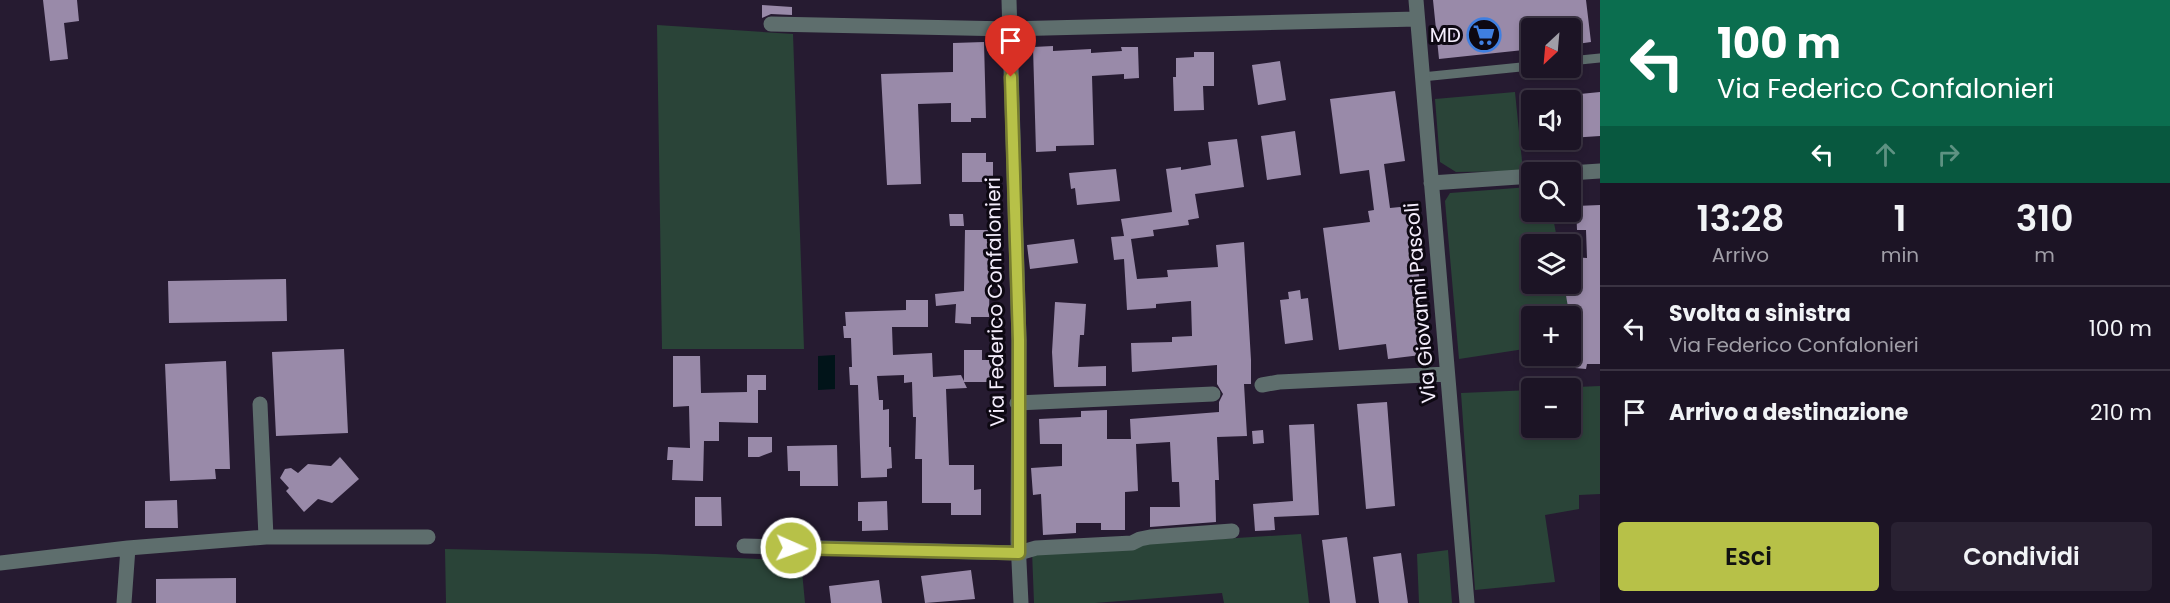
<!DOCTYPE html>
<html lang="it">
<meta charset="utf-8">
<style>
:root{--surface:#1c1425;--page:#292132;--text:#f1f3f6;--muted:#a09ea7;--line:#3a3342;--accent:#b7c148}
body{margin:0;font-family:Poppins,sans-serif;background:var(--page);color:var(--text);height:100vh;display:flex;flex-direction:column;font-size:22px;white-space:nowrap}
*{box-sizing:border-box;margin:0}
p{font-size:20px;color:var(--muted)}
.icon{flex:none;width:33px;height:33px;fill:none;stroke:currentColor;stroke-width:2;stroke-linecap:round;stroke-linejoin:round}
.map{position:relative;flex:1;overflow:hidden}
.sheet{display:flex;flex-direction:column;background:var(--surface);width:570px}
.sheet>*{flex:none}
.guide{background:#0b6e4f;color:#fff;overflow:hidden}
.needle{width:39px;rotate:206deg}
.buttons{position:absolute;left:1521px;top:18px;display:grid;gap:12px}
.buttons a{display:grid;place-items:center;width:60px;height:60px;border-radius:6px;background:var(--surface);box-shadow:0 3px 9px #0003,0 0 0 2px var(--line);font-size:30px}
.pin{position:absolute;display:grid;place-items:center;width:51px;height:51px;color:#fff;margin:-62px -26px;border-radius:50% 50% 50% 0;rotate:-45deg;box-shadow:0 0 6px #0007}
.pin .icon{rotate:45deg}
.me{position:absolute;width:66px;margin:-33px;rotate:92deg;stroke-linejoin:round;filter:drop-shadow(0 0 4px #0008)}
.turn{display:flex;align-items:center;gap:21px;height:126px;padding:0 18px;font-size:27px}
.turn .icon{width:78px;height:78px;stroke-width:2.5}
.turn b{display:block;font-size:42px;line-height:51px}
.lanes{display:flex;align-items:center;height:57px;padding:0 18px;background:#0003;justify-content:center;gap:30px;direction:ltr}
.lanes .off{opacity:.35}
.eta{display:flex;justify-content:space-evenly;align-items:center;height:102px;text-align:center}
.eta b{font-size:36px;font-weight:600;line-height:42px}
.action{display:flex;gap:12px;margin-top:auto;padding:12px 18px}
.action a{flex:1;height:69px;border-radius:6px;background:var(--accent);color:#111;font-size:24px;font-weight:600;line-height:69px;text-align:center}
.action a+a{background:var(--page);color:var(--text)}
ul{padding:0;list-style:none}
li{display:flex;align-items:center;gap:18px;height:84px;padding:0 18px;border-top:2px solid var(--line)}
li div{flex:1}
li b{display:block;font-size:22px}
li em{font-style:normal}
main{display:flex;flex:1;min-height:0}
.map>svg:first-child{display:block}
</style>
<main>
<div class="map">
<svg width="1600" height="603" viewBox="0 0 1600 603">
<rect width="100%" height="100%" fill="#261b31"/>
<!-- green -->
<path fill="#2a4438" d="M 657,25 L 793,34 L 804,349 L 662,349 Z
M 1515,92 L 1523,171 L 1456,172 L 1440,162 L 1435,99 Z
M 1531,187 L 1532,212 L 1552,212 L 1558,244 L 1532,244 L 1532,284 L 1564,284 L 1570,316 L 1532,316 L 1531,348 L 1459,359 L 1445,201 L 1450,193 Z
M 1600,386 L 1600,494 L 1579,495 L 1579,509 L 1545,515 L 1555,582 L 1475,590 L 1461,393 L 1531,390 L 1532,428 L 1570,428 L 1570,388 L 1553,388 Z
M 1301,534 L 1309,603 L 1224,603 L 1222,593 L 1095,603 L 1034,603 L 1032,551 Z
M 445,549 L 656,554 L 801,561 L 805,603 L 446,603 Z
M 1448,550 L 1452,603 L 1419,603 L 1417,554 Z"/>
<!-- water -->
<path fill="#011419" d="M 835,355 L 835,389 L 818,390 L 818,356 Z"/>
<!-- building -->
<path fill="#998aa9" d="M 43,0 L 77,0 L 79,21 L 64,23 L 68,59 L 50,61 Z
M 1433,0 L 1586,0 L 1591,42 L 1570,45 L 1570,28 L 1532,28 L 1532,49 L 1439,59 Z
M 762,5 L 792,7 L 792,15 L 771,14 L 762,18 Z
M 984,42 L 986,118 L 971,118 L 971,122 L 951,122 L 951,103 L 918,104 L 921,184 L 887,185 L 881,74 L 953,72 L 953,43 Z
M 1053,46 L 1053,51 L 1091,49 L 1091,53 L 1122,51 L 1121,47 L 1138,47 L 1139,78 L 1124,79 L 1124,74 L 1092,76 L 1094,145 L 1056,146 L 1056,151 L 1036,152 L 1033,47 Z
M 1194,52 L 1214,52 L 1214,86 L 1203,86 L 1204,110 L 1174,111 L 1173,77 L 1176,77 L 1176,58 L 1194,57 Z
M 1280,61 L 1286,100 L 1258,105 L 1252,65 Z
M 1395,91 L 1405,161 L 1384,164 L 1390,208 L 1410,206 L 1429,354 L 1388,359 L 1386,344 L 1339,350 L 1323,228 L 1370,222 L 1368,211 L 1374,210 L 1369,170 L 1340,174 L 1330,99 Z
M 1600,92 L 1600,136 L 1570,138 L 1570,95 Z
M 1295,131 L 1301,175 L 1267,180 L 1261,136 Z
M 1237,139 L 1244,187 L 1195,194 L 1199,218 L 1188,220 L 1189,225 L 1153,230 L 1154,236 L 1131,239 L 1137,279 L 1168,277 L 1167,270 L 1218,267 L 1216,245 L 1244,242 L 1251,360 L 1251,384 L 1244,384 L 1247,436 L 1217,437 L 1219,480 L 1215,480 L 1216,522 L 1150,527 L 1150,507 L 1180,507 L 1179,482 L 1172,482 L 1170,442 L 1136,444 L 1138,491 L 1125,492 L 1125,530 L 1101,530 L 1101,523 L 1076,523 L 1076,533 L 1043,535 L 1041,494 L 1033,495 L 1031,468 L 1062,466 L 1062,444 L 1040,444 L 1039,419 L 1081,417 L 1081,411 L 1107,410 L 1107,439 L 1131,439 L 1130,419 L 1219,412 L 1219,402 L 1223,394 L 1217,384 L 1217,365 L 1132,372 L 1131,343 L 1172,342 L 1172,337 L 1192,336 L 1191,301 L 1156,304 L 1156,308 L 1127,310 L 1124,259 L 1114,260 L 1111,237 L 1124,236 L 1121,219 L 1172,212 L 1166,169 L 1181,167 L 1181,170 L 1211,165 L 1208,142 Z
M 962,153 L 986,153 L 986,162 L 993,162 L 993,182 L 962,182 Z
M 1116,169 L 1120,201 L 1077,205 L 1075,188 L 1071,189 L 1069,173 Z
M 1600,205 L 1600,364 L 1587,364 L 1586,369 L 1575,368 L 1574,342 L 1564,284 L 1570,284 L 1570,257 L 1587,258 L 1586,230 L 1577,230 L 1576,206 Z
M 949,214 L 963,214 L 964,226 L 950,226 Z
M 965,230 L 995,230 L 995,244 L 990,244 L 989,317 L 971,317 L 971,324 L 955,323 L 956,304 L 936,306 L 935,294 L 964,291 Z
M 1074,239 L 1078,263 L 1030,269 L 1027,245 Z
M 286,279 L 287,321 L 169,323 L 168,281 Z
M 1300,290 L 1301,299 L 1308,298 L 1313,340 L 1285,344 L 1280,300 L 1289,299 L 1288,292 Z
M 906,300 L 928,300 L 928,327 L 892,327 L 893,355 L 932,353 L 933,377 L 961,375 L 964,381 L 964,350 L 982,350 L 982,360 L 992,360 L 992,382 L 964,382 L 967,388 L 946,389 L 949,465 L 974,465 L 974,490 L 981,489 L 981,515 L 951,515 L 951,503 L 922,503 L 922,459 L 915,459 L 916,417 L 913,417 L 912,382 L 904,383 L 904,375 L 877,376 L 879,400 L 883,400 L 883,410 L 889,409 L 889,447 L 891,447 L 892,468 L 887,469 L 887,477 L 861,478 L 858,385 L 850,385 L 849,367 L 852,367 L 851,338 L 844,338 L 843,326 L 846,326 L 845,312 L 906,310 Z
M 1055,302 L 1086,304 L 1084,335 L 1080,335 L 1078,367 L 1106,366 L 1106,386 L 1054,387 L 1052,352 Z
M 344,349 L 348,433 L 276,436 L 272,352 Z
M 673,356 L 700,356 L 701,393 L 747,392 L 747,375 L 766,375 L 766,390 L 758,390 L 758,423 L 719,422 L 719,441 L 704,441 L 703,481 L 672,480 L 673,460 L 667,460 L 668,447 L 690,448 L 689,406 L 673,407 Z
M 226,361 L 230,469 L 215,469 L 216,479 L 170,481 L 165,364 Z
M 1387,402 L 1395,506 L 1366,509 L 1357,404 Z
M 1314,424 L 1319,515 L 1274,517 L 1275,530 L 1255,531 L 1253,504 L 1293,501 L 1289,425 Z
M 1263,430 L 1264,443 L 1253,444 L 1252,431 Z
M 748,437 L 772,437 L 772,452 L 759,457 L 748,457 Z
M 837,445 L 838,486 L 800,486 L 800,471 L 788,471 L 787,446 Z
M 340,457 L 359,479 L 332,503 L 318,499 L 304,512 L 286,491 L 289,488 L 280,478 L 285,469 L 291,468 L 298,473 L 308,464 L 331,466 Z
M 695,497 L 721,497 L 722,526 L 695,526 Z
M 177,500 L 178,528 L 145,528 L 145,501 Z
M 887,501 L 888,530 L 862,531 L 862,521 L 858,521 L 858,502 Z
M 1347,537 L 1356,603 L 1330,603 L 1322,540 Z
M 1401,553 L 1408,603 L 1379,603 L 1373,557 Z
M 971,570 L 975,599 L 925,603 L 921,576 Z
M 236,578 L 236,603 L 156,603 L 156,579 Z
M 879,580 L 882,603 L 831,603 L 829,586 Z"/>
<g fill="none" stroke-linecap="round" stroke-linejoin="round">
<!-- service -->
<path stroke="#5e6e6d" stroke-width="9" d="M 1570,61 L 1600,58
M 1422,77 L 1532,66"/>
<!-- minor -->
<path stroke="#5e6e6d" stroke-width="15" d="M 1009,0 L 1019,340 L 1018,541 L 1021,603
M 1416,0 L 1467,603
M 771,24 L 1010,29 L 1417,19
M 1570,173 L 1600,171
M 1431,183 L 1532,176
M 1262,385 L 1279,382 L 1447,374
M 1017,403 L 1213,394
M 260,404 L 266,537
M 744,546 L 1019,553 L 1036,548 L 1132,543 L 1140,539 L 1150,537 L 1232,531
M 0,563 L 128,548 L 266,537 L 428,537
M 124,603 L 128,548"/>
</g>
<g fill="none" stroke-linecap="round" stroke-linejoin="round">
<!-- route casing -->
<g stroke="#777d2f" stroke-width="15">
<path id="route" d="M 791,548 L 1019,553 L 1019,340 L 1011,77"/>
</g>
<!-- route -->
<use href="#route" stroke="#b7c148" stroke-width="10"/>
</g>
<!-- icons -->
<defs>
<g id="supermarket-ring" transform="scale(1.725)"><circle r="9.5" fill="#0d0812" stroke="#3f7fe0" stroke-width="1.5"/><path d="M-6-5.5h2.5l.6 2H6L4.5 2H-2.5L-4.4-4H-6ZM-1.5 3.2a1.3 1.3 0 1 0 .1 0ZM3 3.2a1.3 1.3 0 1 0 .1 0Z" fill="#3f7fe0"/></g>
</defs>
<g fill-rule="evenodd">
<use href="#supermarket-ring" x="1484" y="35"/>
</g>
<g text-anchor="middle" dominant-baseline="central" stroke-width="6" stroke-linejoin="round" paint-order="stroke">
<!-- poi labels -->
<g font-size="20" fill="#f4edfc" stroke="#0d0812" text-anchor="end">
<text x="1461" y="35">MD</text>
</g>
<!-- street labels -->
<g font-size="20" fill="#f4edfc" stroke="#0d0812">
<text transform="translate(995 302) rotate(-91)">Via Federico Confalonieri</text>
<text transform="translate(1420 303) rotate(-95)">Via Giovanni Pascoli</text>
</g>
</g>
</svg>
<div class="buttons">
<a><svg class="needle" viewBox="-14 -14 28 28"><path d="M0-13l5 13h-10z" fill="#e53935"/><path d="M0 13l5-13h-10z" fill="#a09ea7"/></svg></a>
<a><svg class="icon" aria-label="sound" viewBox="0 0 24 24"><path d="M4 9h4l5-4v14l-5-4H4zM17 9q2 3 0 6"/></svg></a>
<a><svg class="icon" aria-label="search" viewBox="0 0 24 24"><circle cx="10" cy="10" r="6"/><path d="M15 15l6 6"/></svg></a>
<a><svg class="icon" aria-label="layers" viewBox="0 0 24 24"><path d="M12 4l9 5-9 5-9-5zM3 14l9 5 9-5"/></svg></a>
<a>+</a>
<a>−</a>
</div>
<div class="pin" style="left:1011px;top:77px;background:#d93025"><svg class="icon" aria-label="arrive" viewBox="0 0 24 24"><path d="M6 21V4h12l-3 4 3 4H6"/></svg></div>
<svg class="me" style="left:791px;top:548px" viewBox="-20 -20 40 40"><circle r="17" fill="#b7c148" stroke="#fff" stroke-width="3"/><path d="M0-11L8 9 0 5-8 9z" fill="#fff"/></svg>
</div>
<section class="sheet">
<div class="guide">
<div class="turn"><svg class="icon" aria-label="left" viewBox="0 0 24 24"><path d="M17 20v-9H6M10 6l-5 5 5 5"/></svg><div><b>100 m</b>Via Federico Confalonieri</div></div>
<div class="lanes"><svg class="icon" aria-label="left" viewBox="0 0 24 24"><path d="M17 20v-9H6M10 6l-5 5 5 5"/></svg><svg class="icon off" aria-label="ahead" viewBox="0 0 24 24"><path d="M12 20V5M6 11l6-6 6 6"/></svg><svg class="icon off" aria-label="right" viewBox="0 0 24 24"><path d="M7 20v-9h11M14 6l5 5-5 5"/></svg></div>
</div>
<div class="eta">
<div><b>13:28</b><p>Arrivo</p></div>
<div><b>1</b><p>min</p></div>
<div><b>310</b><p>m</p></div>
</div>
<ul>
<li><svg class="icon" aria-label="left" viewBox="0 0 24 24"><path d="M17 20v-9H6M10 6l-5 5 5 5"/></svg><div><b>Svolta a sinistra</b><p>Via Federico Confalonieri</p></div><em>100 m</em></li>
<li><svg class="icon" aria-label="arrive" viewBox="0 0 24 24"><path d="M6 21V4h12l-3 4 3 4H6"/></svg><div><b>Arrivo a destinazione</b></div><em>210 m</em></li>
</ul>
<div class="action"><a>Esci</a><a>Condividi</a></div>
</section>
</main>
